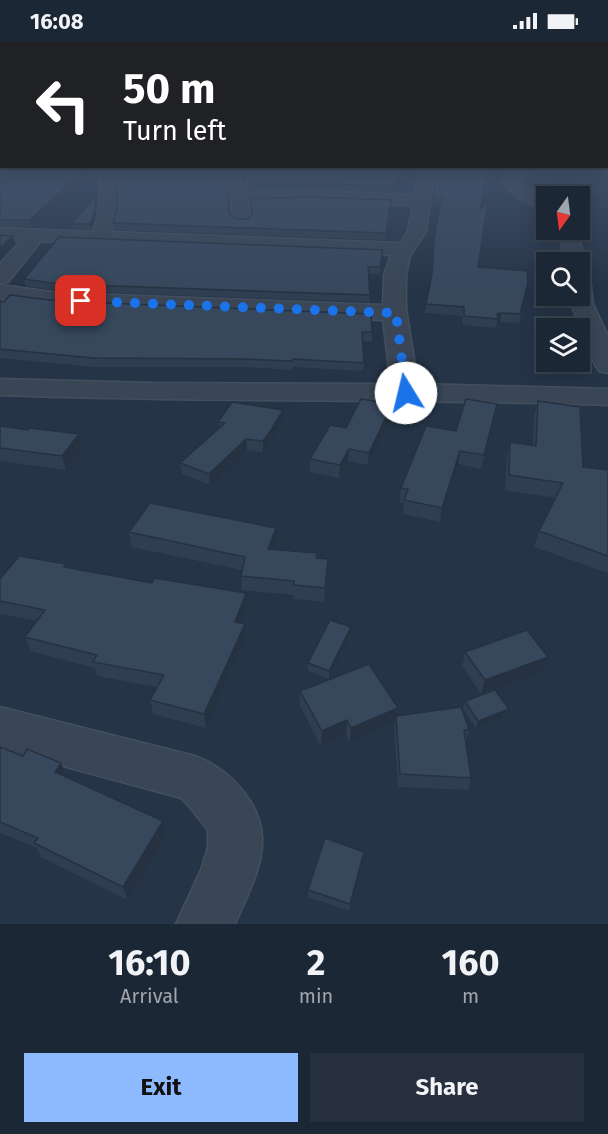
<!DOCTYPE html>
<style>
:root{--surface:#1c2735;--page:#252f3d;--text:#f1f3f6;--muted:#a0a5ad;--line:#3a4450;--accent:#8dbaff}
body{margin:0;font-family:"Fira Sans",sans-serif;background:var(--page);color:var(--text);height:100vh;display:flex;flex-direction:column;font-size:22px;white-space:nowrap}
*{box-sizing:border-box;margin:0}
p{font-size:20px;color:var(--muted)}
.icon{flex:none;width:33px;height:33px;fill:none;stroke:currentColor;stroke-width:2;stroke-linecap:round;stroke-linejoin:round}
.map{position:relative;height:882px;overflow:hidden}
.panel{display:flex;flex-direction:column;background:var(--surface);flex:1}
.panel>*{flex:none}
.guide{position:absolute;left:0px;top:0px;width:609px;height:126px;box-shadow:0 3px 15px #0003,0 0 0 2px var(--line);background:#202124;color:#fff;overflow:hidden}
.needle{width:39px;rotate:194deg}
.controls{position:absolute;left:536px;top:144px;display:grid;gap:12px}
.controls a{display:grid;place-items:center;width:54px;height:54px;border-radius:0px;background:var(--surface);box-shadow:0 3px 15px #0003,0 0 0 2px var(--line);font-size:30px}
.pin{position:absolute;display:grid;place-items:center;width:51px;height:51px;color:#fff;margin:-26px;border-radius:12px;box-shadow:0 3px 9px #0006}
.me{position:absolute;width:66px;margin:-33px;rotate:351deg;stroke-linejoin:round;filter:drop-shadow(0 0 4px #0008)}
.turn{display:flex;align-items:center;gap:21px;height:126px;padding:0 24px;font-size:27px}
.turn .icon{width:78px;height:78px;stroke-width:2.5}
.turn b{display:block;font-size:42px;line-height:51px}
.eta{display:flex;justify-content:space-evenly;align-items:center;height:102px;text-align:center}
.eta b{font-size:36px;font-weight:700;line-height:42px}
.primary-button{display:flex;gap:12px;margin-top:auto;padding:12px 24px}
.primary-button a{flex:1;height:69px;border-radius:0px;background:var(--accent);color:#111;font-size:24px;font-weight:700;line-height:69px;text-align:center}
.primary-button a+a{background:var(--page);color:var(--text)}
.status{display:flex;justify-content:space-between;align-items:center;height:42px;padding:0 30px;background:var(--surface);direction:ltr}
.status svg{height:16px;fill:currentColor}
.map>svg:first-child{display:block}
</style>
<div class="status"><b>16:08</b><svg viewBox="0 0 49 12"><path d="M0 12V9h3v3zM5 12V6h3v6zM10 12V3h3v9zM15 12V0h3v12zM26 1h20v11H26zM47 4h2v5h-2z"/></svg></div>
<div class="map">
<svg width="608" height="882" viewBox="0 0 608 882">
<rect width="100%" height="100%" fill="#253447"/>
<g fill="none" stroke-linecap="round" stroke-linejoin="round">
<!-- minor casing -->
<g stroke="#434f5f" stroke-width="3">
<path id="minor" d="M 100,125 L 116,125 L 116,175 L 111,190 L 400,201 L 408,189 L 413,163 L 309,159 L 249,161 L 250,178 L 247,182 L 235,182 L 232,178 L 231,156 L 218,125 L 234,125 L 246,151 L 309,149 L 414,153 L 419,125 L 435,125 L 426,189 L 410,214 L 406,233 L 406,267 L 418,342 L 608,347 L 608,363 C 405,356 203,361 0,353 L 0,337 L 152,341 L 391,342 L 383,278 L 60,265 L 0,257 L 0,243 L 60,251 L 383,263 L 384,233 L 391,213 L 41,199 L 8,240 L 0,241 L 0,222 L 21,199 L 0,198 L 0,186 L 93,190 L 98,175 Z
M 509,125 L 525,125 L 519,140 L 526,146 L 546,156 L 546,167 C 530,163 513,155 503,141 Z
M 558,188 L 576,188 L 586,220 L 583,224 L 579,225 L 579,220 L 566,220 Z
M 579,231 L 587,232 L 590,237 L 593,262 L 608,294 L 608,331 L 599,329 L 595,323 L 571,262 L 570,254 L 579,254 Z
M 0,665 L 195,714 C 227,726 260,758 262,795 C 264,824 246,856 235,882 L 176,882 L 201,828 L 208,806 L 208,788 L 189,764 L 181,756 L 0,707 Z"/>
</g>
<!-- minor -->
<use href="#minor" fill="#3a4656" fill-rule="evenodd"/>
</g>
<!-- wall -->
<path fill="#2f3e50" d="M 0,125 L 98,125 L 97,140 L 88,131 L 31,185 L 0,184 Z
M 237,125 L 397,125 L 393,150 L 309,147 L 247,149 Z
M 437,125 L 480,167 L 478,225 L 528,241 L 519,281 L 500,280 L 497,280 L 496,286 L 463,283 L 462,274 L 425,271 L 431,235 L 433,206 L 440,163 L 432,163 Z
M 96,158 L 96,175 L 91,188 L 73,187 L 72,182 Z
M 391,164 L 385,198 L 114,188 L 113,181 L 117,168 L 229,172 L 235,177 Z
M 383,208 L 380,232 L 369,232 L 370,260 L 60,249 L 26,244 L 24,237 Z
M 0,259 L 58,259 L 372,290 L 372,299 L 362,299 L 364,321 L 363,329 L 293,325 L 292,328 L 245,325 L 94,325 L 0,316 Z
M 538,359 L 583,425 L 608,428 L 608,531 L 534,505 L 539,489 L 556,456 L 505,448 L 507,415 L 510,400 L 533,404 L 534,373 Z
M 391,375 L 368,423 L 348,419 L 339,436 L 310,430 L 310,417 L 346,386 Z
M 494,375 L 481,427 L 458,422 L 440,480 L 403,472 L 404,461 L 400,460 L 401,446 L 456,389 Z
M 283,378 L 272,399 L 263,410 L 247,408 L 210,443 L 182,432 L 180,421 L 219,387 L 218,380 Z
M 0,384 L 79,392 L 82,406 L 66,428 L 0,419 Z
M 129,490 L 277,500 L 274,508 L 317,511 L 317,516 L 327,531 L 324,560 L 294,557 L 294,553 L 242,548 L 241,534 L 242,528 L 131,505 Z
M 67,526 L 152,541 L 246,551 L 247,565 L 241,581 L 245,582 L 246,596 L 206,686 L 153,672 L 150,658 L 157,645 L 97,634 L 95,626 L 30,609 L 25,595 L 37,579 L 0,572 L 0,537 Z
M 351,585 L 351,592 L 329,637 L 308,629 L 308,621 Z
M 465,610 L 548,615 L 544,630 L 481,652 L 462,624 Z
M 300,649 L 398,666 L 397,674 L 469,687 L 466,700 L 471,736 L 468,748 L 398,745 L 394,687 L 395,681 L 350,700 L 346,693 L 321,704 L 300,664 Z
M 465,659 L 507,674 L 476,686 L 463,667 Z
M 0,705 L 23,714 L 61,721 L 67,735 L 167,793 L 128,858 L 41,815 L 37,806 L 0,791 Z
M 363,817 L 350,869 L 308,855 L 308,848 Z"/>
<!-- shaded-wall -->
<path fill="#263241" d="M 87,125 L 88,131 L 31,185 L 30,178 Z
M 96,153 L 96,175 L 91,188 L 90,182 Z
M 13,194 L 15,201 L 0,215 L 0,206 Z
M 501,271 L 500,280 L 497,280 L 497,272 Z
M 392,362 L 391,375 L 368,423 L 369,411 Z
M 283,368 L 283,378 L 272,399 L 263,410 L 263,399 Z
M 79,392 L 82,406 L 66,428 L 62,414 Z
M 246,397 L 247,408 L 210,443 L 209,432 Z
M 349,407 L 348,419 L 339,436 L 340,423 Z
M 460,409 L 458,422 L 440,480 L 442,466 Z
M 276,486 L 277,500 L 268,522 L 268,507 Z
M 246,551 L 247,565 L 236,594 L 235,580 Z
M 245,582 L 246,596 L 206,686 L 204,672 Z
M 351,585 L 351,592 L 329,637 L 329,629 Z
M 548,615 L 544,630 L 481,652 L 485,638 Z
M 398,666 L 396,679 L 396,674 L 395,681 L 350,700 L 351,686 Z
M 509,667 L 507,674 L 476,686 L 478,679 Z
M 347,678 L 346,693 L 321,704 L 322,689 Z
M 61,721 L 67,735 L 55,730 Z
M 163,779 L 167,793 L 128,858 L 123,845 Z
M 364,810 L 363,817 L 350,869 L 350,862 Z"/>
<!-- building -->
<path fill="#37485d" stroke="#263241" stroke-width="1.5" d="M 0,125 L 96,125 L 96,134 L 87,125 L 30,178 L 0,178 Z
M 117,125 L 218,125 L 228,150 L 229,171 L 235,177 L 248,177 L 252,171 L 251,157 L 309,155 L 391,158 L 386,191 L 113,181 L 117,168 Z
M 239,125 L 397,125 L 394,144 L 309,141 L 247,142 Z
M 437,125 L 488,125 L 480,167 L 488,159 L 478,225 L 527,229 L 528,241 L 520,272 L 501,271 L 497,272 L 498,277 L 464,274 L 464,265 L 426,262 L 432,232 L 434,198 L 441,156 L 433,156 Z
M 96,153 L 95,169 L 90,182 L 72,182 Z
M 0,193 L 13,194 L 0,206 Z
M 59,195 L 383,208 L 380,225 L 368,225 L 370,253 L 59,242 L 24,237 Z
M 10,253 L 58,259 L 371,272 L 372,290 L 362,290 L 364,321 L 293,317 L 292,319 L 245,317 L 93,316 L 0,307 L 0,259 L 4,260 Z
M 361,357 L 392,362 L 369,411 L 349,407 L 340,423 L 310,417 L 330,383 L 346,386 Z
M 466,357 L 497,362 L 484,413 L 460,409 L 442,466 L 404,458 L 408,447 L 401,446 L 426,384 L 456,389 Z
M 538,359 L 580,365 L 583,425 L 608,428 L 608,514 L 539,489 L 563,441 L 509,433 L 510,400 L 536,404 Z
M 232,360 L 283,368 L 271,388 L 263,399 L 246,397 L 209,432 L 180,421 L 225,381 L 218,380 Z
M 0,384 L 28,388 L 30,386 L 79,392 L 62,414 L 0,406 Z
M 150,461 L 276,486 L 268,507 L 317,511 L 316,516 L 328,517 L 325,546 L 294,543 L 294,539 L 241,534 L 245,515 L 129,490 Z
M 19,514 L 66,522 L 64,525 L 152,541 L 154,536 L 246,551 L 235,580 L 245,582 L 204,672 L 150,658 L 164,633 L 93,620 L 97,613 L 25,595 L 45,568 L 0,559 L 0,537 Z
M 330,578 L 351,585 L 329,629 L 308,621 Z
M 527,588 L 548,615 L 485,638 L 465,610 Z
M 369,622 L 398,666 L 351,686 L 347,678 L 322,689 L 300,649 Z
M 495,648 L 509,667 L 478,679 L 465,659 Z
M 461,665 L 469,687 L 464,688 L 471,736 L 400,732 L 396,674 Z
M 0,705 L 23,714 L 27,707 L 61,721 L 55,730 L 163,779 L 123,845 L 34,801 L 38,796 L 0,780 Z
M 325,796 L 364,810 L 350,862 L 308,848 Z"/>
<!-- sky -->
<linearGradient id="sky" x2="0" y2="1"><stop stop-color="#141d27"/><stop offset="0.5" stop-color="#405069"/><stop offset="1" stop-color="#405069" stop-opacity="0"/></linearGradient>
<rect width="608" height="249" fill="url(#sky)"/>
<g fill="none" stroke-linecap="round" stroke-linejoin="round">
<!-- route -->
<path stroke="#1a73e8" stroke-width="10" stroke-dasharray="0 18" d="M 81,259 L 396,271 L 406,351"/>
</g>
</svg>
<div class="controls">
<a><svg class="needle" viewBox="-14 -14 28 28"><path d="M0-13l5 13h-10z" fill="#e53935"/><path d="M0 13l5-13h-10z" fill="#a0a5ad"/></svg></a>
<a><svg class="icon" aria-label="search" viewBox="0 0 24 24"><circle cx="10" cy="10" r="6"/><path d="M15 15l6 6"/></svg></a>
<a><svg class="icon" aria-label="layers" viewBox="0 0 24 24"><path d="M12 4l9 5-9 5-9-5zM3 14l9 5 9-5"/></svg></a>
</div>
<div class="pin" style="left:81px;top:259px;background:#d93025"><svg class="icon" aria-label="arrive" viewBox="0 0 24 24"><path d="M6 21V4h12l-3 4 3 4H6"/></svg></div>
<svg class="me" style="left:406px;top:351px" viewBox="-20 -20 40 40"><circle r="19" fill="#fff"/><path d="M0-13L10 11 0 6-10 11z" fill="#1a73e8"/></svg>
<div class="guide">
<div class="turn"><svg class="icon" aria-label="left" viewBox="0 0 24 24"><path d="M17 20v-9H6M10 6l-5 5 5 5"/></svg><div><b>50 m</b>Turn left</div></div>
</div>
</div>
<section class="panel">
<div class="eta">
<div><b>16:10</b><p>Arrival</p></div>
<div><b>2</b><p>min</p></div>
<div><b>160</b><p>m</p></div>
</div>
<div class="primary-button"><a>Exit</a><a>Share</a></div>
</section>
